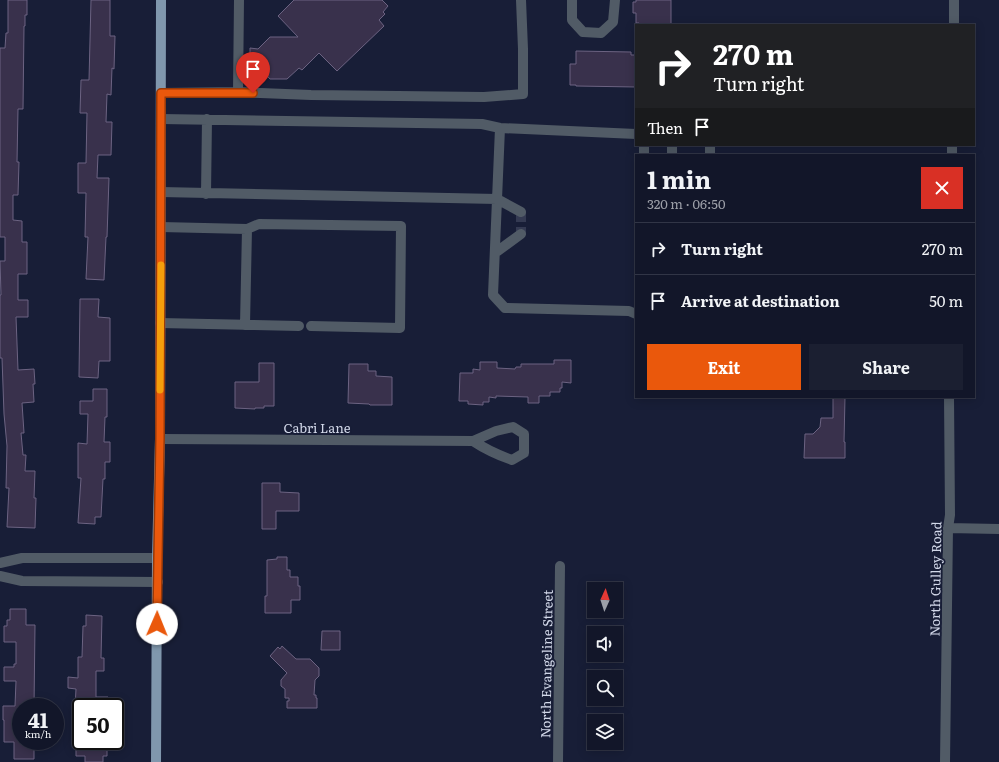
<!DOCTYPE html>
<meta charset="utf-8">
<style>
:root{--surface:#121629;--page:#1b1f31;--text:#f1f3f6;--muted:#9c9fa8;--line:#313546;--accent:#ea580c}
body{margin:0;font-family:Literata,serif;background:var(--page);color:var(--text);height:100vh;display:flex;flex-direction:column;font-size:15px;white-space:nowrap}
*{box-sizing:border-box;margin:0}
p{font-size:13px;color:var(--muted)}
.icon{flex:none;width:22px;height:22px;fill:none;stroke:currentColor;stroke-width:2;stroke-linecap:round;stroke-linejoin:round}
.map{position:relative;flex:1;overflow:hidden}
.sheet{position:absolute;left:635px;top:154px;width:340px;height:244px;display:flex;flex-direction:column;background:var(--surface);border-radius:0px;box-shadow:0 2px 10px #0003,0 0 0 1px var(--line)}
.sheet>*{flex:none}
.hud{position:absolute;left:635px;top:24px;width:340px;height:122px;border-radius:0px;box-shadow:0 2px 10px #0003,0 0 0 1px var(--line);background:#202124;color:#fff;overflow:hidden}
.needle{width:26px;rotate:3deg}
.fabs{position:absolute;left:587px;top:582px;display:grid;gap:8px}
.fabs a{display:grid;place-items:center;width:36px;height:36px;border-radius:0px;background:var(--surface);box-shadow:0 2px 10px #0003,0 0 0 1px var(--line);font-size:20px}
.speed{position:absolute;left:12px;top:698px;display:flex;gap:8px;font-size:20px;font-weight:700;text-align:center}
.speed>*{display:grid;place-content:center;width:52px;height:52px;border-radius:50%;background:var(--surface);box-shadow:0 2px 10px #0003,0 0 0 1px var(--line);line-height:1}
.speed small{font-size:10px;font-weight:400}
.speed .limit{border:2px solid #111;border-radius:6px;background:#fff;color:#111}
.pin{position:absolute;display:grid;place-items:center;width:34px;height:34px;color:#fff;margin:-41px -17px;border-radius:50% 50% 50% 0;rotate:-45deg;box-shadow:0 0 4px #0007}
.pin .icon{rotate:45deg}
.me{position:absolute;width:44px;margin:-22px;rotate:1deg;stroke-linejoin:round;filter:drop-shadow(0 0 3px #0008)}
.turn{display:flex;align-items:center;gap:14px;height:84px;padding:0 12px;font-size:18px}
.turn .icon{width:52px;height:52px;stroke-width:2.5}
.turn b{display:block;font-size:28px;line-height:34px}
.then{display:flex;align-items:center;height:38px;padding:0 12px;background:#0003;gap:8px;font-size:15px}
.round{display:grid;place-items:center;flex:none;width:42px;height:42px;border-radius:0px;background:var(--page)}
.head{display:flex;align-items:center;justify-content:space-between;height:68px;padding:0 12px}
h1{font-size:24px;font-weight:700;line-height:30px}
.cta{display:flex;gap:8px;margin-top:auto;padding:8px 12px}
.cta a{flex:1;height:46px;border-radius:0px;background:var(--accent);color:#fff;font-size:16px;font-weight:700;line-height:46px;text-align:center}
.cta a+a{background:var(--page);color:var(--text)}
ul{padding:0;list-style:none}
li{display:flex;align-items:center;gap:12px;height:52px;padding:0 12px;border-top:1px solid var(--line)}
li div{flex:1}
li b{display:block;font-size:15px}
li em{font-style:normal}
.map>svg:first-child{display:block}
</style>
<div class="map">
<svg width="999" height="762" viewBox="0 0 999 762">
<rect width="100%" height="100%" fill="#181e37"/>
<!-- building -->
<path fill="#39314c" stroke="#6c6382" d="M 8,0 L 27,0 L 27,15 L 25,15 L 25,26 L 24,26 L 23,109 L 18,109 L 17,162 L 19,162 L 18,195 L 13,195 L 13,220 L 22,221 L 22,242 L 27,242 L 27,274 L 18,274 L 18,300 L 28,300 L 28,317 L 16,317 L 18,370 L 34,369 L 35,384 L 33,384 L 34,402 L 22,403 L 24,433 L 21,433 L 23,455 L 26,455 L 25,471 L 35,471 L 34,498 L 36,498 L 35,528 L 7,527 L 9,488 L 6,488 L 7,446 L 4,414 L 2,358 L 0,358 L 0,295 L 1,295 L 0,261 L 5,261 L 5,237 L 0,237 L 0,48 L 5,48 L 6,33 L 8,33 Z
M 91,0 L 110,0 L 110,36 L 115,36 L 114,69 L 112,68 L 111,95 L 107,94 L 106,122 L 112,122 L 111,155 L 98,155 L 97,178 L 109,178 L 107,237 L 106,237 L 104,280 L 86,279 L 88,237 L 85,237 L 86,193 L 78,193 L 78,163 L 86,163 L 87,113 L 80,113 L 81,80 L 89,80 Z
M 294,0 L 382,0 L 388,6 L 383,12 L 385,14 L 379,20 L 384,26 L 337,71 L 319,53 L 302,70 L 299,68 L 287,79 L 270,79 L 258,66 L 250,67 L 250,48 L 258,49 L 270,37 L 298,37 L 278,16 Z
M 636,0 L 671,0 L 671,25 L 639,25 L 639,23 L 636,23 L 636,13 L 633,13 L 633,2 L 636,2 Z
M 576,51 L 631,52 L 631,55 L 636,55 L 636,87 L 576,86 L 576,85 L 570,85 L 570,64 L 576,64 Z
M 80,299 L 99,299 L 98,317 L 110,318 L 110,361 L 99,361 L 98,378 L 79,377 Z
M 554,360 L 571,360 L 571,383 L 562,382 L 562,388 L 560,388 L 560,392 L 550,392 L 550,396 L 539,396 L 539,403 L 528,403 L 528,397 L 496,396 L 496,398 L 489,397 L 489,402 L 483,402 L 483,405 L 468,404 L 468,401 L 459,401 L 460,373 L 473,373 L 473,369 L 480,370 L 480,362 L 497,362 L 497,368 L 515,369 L 516,367 L 521,367 L 521,364 L 554,364 Z
M 259,363 L 274,363 L 274,406 L 264,406 L 264,408 L 255,408 L 255,409 L 235,408 L 235,382 L 259,382 Z
M 349,364 L 368,364 L 368,371 L 376,371 L 376,376 L 392,377 L 392,405 L 370,405 L 369,404 L 348,403 Z
M 93,389 L 107,389 L 107,417 L 105,417 L 104,442 L 110,442 L 110,462 L 105,462 L 105,479 L 103,479 L 101,517 L 95,517 L 95,524 L 78,523 L 81,478 L 78,478 L 78,443 L 87,444 L 88,414 L 80,414 L 80,401 L 93,401 Z
M 833,397 L 845,397 L 844,442 L 845,442 L 845,458 L 804,458 L 805,434 L 813,434 L 820,427 L 821,418 L 833,418 Z
M 262,483 L 280,483 L 280,492 L 299,493 L 299,511 L 276,511 L 276,529 L 262,529 Z
M 277,557 L 287,557 L 287,570 L 290,570 L 290,577 L 298,577 L 298,586 L 300,586 L 300,600 L 291,600 L 291,613 L 265,613 L 265,596 L 267,596 L 267,560 L 277,559 Z
M 10,609 L 26,609 L 26,625 L 35,625 L 34,707 L 21,707 L 21,741 L 34,741 L 34,759 L 14,759 L 14,742 L 4,742 L 4,720 L 3,720 L 3,706 L 15,706 L 16,681 L 4,681 L 4,667 L 14,667 L 14,664 L 16,664 L 16,642 L 4,642 L 4,626 L 7,626 L 7,620 L 10,620 Z
M 86,615 L 102,616 L 101,658 L 104,658 L 104,671 L 96,671 L 96,697 L 108,697 L 107,707 L 75,707 L 76,689 L 68,688 L 68,677 L 78,678 L 78,657 L 82,657 L 83,626 L 86,626 Z
M 322,631 L 340,631 L 340,650 L 321,650 Z
M 282,646 L 296,659 L 310,659 L 319,668 L 319,676 L 315,680 L 314,695 L 316,695 L 316,698 L 317,698 L 317,708 L 287,708 L 287,701 L 289,701 L 289,698 L 285,698 L 285,689 L 281,686 L 281,680 L 287,673 L 270,656 L 278,647 L 280,649 Z
M 76,741 L 107,741 L 107,756 L 103,756 L 103,762 L 85,762 L 85,756 L 76,756 Z"/>
<g fill="none" stroke-linecap="round" stroke-linejoin="round">
<!-- minor-tunnel -->
<path stroke="#343a52" stroke-width="10" stroke-dasharray="10 5" stroke-linecap="butt" d="M 521,212 L 521,234"/>
<!-- minor -->
<path stroke="#515b66" stroke-width="10" d="M 572,0 L 572,20 L 583,32 L 601,33 L 613,22 L 615,0
M 954,25 L 954,0
M 238,92 L 311,95 L 484,97 L 523,94 L 523,49 L 521,0
M 161,93 L 238,92 L 239,0
M 161,119 L 482,124 L 500,128 L 636,134
M 500,128 L 493,295 L 505,308 L 629,311 L 636,314
M 644,145 L 644,155
M 672,155 L 672,145
M 710,155 L 710,145
M 952,155 L 952,145
M 161,192 L 497,199 L 521,212
M 206,194 L 207,119
M 161,227 L 247,229 L 259,224 L 401,226 L 400,328 L 311,326
M 495,253 L 521,234
M 160,323 L 299,326
M 245,325 L 247,229
M 160,439 L 473,441 C 485,449 498,455 512,460 L 524,453 L 524,434 L 513,427 L 496,431 L 473,441
M 948,528 L 999,529
M 0,563 L 22,558 L 157,558
M 0,576 L 22,581 L 158,582
M 558,762 L 560,566
M 945,762 L 948,528 L 950,515 L 949,397"/>
<!-- major -->
<path stroke="#8097ad" stroke-width="10" d="M 156,762 L 157,558 L 160,439 L 161,0"/>
</g>
<g fill="none" stroke-linecap="round" stroke-linejoin="round">
<!-- route casing -->
<g stroke="#983908" stroke-width="10">
<path id="route" d="M 157,624 L 158,558 L 160,438 L 161,93 L 253,93"/>
</g>
<!-- route -->
<use href="#route" stroke="#ea580c" stroke-width="7"/>
<!-- slow -->
<path stroke="#f59e0b" stroke-width="7" d="M 160,390 L 161,265"/>
</g>
<g text-anchor="middle" dominant-baseline="central" stroke-width="3.5" stroke-linejoin="round" paint-order="stroke">
<!-- street labels -->
<g font-size="13" fill="#d2d8e9" stroke="#181e37">
<text x="317" y="427">Cabri Lane</text>
<text transform="translate(935 579) rotate(-89)">North Gulley Road</text>
<text transform="translate(546 664) rotate(-89)">North Evangeline Street</text>
</g>
</g>
</svg>
<div class="fabs">
<a><svg class="needle" viewBox="-14 -14 28 28"><path d="M0-13l5 13h-10z" fill="#e53935"/><path d="M0 13l5-13h-10z" fill="#9c9fa8"/></svg></a>
<a><svg class="icon" aria-label="sound" viewBox="0 0 24 24"><path d="M4 9h4l5-4v14l-5-4H4zM17 9q2 3 0 6"/></svg></a>
<a><svg class="icon" aria-label="search" viewBox="0 0 24 24"><circle cx="10" cy="10" r="6"/><path d="M15 15l6 6"/></svg></a>
<a><svg class="icon" aria-label="layers" viewBox="0 0 24 24"><path d="M12 4l9 5-9 5-9-5zM3 14l9 5 9-5"/></svg></a>
</div>
<div class="speed"><div>41<small>km/h</small></div><div class="limit">50</div></div>
<div class="pin" style="left:253px;top:93px;background:#d93025"><svg class="icon" aria-label="arrive" viewBox="0 0 24 24"><path d="M6 21V4h12l-3 4 3 4H6"/></svg></div>
<svg class="me" style="left:157px;top:624px" viewBox="-20 -20 40 40"><circle r="19" fill="#fff"/><path d="M0-13L10 11 0 6-10 11z" fill="#ea580c"/></svg>
<div class="hud">
<div class="turn"><svg class="icon" aria-label="right" viewBox="0 0 24 24"><path d="M7 20v-9h11M14 6l5 5-5 5"/></svg><div><b>270 m</b>Turn right</div></div>
<div class="then">Then<svg class="icon" aria-label="arrive" viewBox="0 0 24 24"><path d="M6 21V4h12l-3 4 3 4H6"/></svg></div>
</div>
<section class="sheet">
<div class="head"><div><h1>1 min</h1><p>320 m · 06:50</p></div><a class="round" style="background:#d93025;color:#fff"><svg class="icon" aria-label="close" viewBox="0 0 24 24"><path d="M6 6l12 12M18 6L6 18"/></svg></a></div>
<ul>
<li><svg class="icon" aria-label="right" viewBox="0 0 24 24"><path d="M7 20v-9h11M14 6l5 5-5 5"/></svg><div><b>Turn right</b></div><em>270 m</em></li>
<li><svg class="icon" aria-label="arrive" viewBox="0 0 24 24"><path d="M6 21V4h12l-3 4 3 4H6"/></svg><div><b>Arrive at destination</b></div><em>50 m</em></li>
</ul>
<div class="cta"><a>Exit</a><a>Share</a></div>
</section>
</div>
